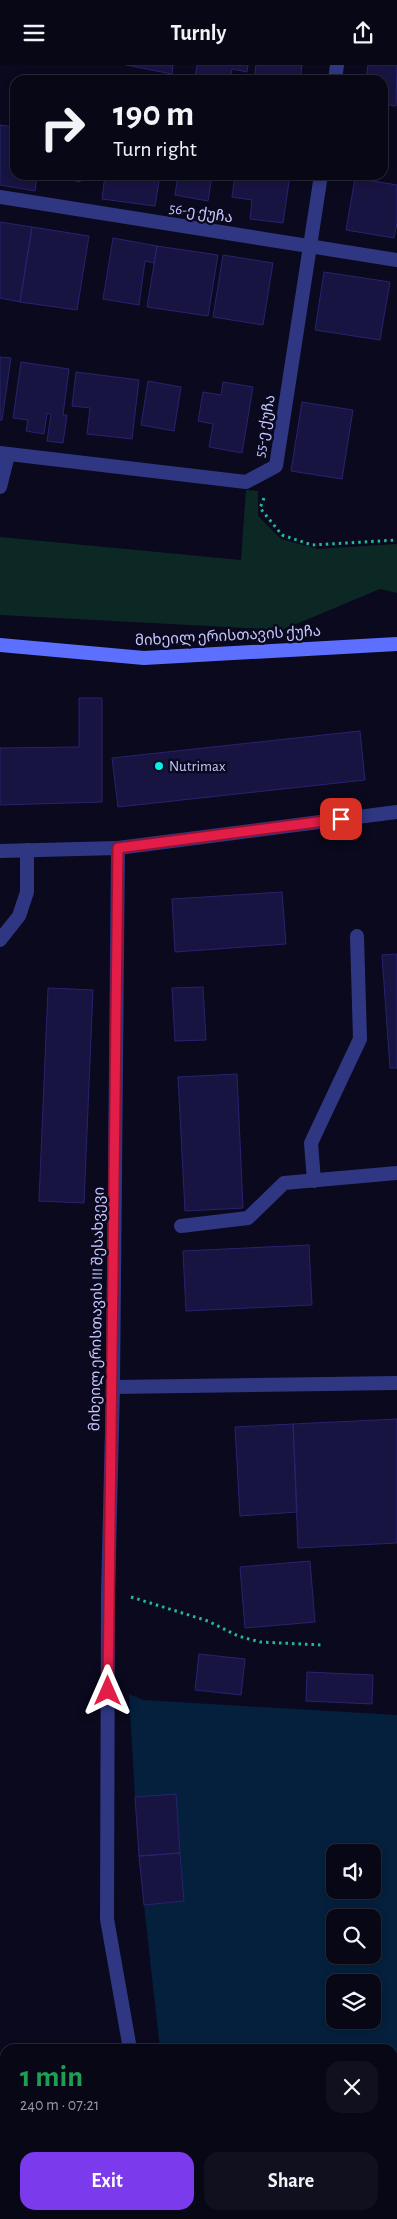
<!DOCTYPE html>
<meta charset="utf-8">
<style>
:root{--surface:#080716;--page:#11101f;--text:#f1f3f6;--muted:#9899a1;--line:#292835;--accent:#7c3aed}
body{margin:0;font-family:"Alegreya Sans","Noto Sans Georgian",sans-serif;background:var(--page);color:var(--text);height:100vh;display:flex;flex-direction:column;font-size:19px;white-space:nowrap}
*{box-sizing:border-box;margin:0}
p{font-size:16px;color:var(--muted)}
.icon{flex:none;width:28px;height:28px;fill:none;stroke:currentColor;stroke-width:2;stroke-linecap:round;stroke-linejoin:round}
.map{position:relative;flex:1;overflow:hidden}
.panel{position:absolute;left:0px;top:1979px;width:398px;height:176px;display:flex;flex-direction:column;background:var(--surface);border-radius:15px 15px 0 0;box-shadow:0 2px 8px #0003,0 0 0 1px var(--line)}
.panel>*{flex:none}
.guide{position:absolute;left:10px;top:10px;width:378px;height:105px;border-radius:15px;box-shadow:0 2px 8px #0003,0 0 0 1px var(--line);background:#080716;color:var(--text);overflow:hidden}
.tools{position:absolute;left:326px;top:1779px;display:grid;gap:10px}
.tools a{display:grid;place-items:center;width:55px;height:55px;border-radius:10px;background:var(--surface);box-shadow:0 2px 8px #0003,0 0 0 1px var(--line);font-size:25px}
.pin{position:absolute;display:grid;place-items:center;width:42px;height:42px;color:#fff;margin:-21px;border-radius:10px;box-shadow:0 2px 8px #0006}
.me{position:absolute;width:55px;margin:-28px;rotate:0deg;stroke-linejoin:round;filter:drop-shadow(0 0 4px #0008)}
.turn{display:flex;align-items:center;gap:18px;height:105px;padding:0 20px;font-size:22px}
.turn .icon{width:65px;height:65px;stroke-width:2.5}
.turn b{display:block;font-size:35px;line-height:42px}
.round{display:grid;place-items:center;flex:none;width:52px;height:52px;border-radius:15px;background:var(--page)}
.headline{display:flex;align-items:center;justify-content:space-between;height:85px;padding:0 20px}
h1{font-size:30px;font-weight:700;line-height:38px;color:#1e9e55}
.button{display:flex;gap:10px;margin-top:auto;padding:10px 20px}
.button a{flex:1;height:58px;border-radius:15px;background:var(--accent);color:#fff;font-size:20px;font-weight:700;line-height:58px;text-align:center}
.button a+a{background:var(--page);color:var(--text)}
header{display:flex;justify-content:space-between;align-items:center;height:65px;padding:0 20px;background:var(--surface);font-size:22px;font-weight:700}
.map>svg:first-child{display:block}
</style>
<header><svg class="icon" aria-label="menu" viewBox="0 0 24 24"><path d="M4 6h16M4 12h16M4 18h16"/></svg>Turnly<svg class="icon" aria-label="share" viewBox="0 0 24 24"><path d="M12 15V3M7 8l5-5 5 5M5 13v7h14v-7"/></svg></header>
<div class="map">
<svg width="397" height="2154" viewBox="0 0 397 2154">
<rect width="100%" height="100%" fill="#0a091e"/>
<!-- green -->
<path fill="#0c2824" d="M 246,425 L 258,426 L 258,451 L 281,474 L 318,484 L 397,479 L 397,528 L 380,524 L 282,565 L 0,550 L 0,472 L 241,495 Z"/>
<!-- water -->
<path fill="#04203d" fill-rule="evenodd" d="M 129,1629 L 143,1635 L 397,1650 L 397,2154 L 188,2154 L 187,2150 L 392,2150 L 392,1984 L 160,1984 L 144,1840 L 184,1836 L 176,1730 L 135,1732 ZM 335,1788 L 372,1788 L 372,1825 L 335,1825 ZM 335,1852 L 372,1852 L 372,1890 L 335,1890 ZM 335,1918 L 372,1918 L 372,1955 L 335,1955 Z"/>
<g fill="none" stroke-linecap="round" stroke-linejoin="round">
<!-- stream -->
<path stroke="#04203d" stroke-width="9" d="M 0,2134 L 5,2134
M 60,2150 L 70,2154"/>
</g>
<!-- building -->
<path fill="#171441" stroke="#28236f" d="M 126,0 L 173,0 L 172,9 Z
M 197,0 L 248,0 L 247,7 L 232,4 L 230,15 L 195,13 Z
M 256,0 L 302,0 L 300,15 L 254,15 Z
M 368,0 L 397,0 L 396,41 L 382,39 L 382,15 L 366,15 Z
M 0,60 L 15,62 L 15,110 L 37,110 L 35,126 L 0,120 Z
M 47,110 L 82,110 L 80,117 Z
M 105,110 L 160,110 L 155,141 L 102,134 Z
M 178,110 L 212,110 L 208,136 L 175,130 Z
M 235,110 L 290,110 L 283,158 L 250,154 L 252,135 L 232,132 Z
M 355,113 L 397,120 L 397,158 L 394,173 L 346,165 Z
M 0,157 L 32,162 L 20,237 L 0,233 Z
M 32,162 L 89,171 L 77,245 L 20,237 Z
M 113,173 L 157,181 L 154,198 L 145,196 L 139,240 L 103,234 Z
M 157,181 L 218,190 L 208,251 L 147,242 Z
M 223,190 L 273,198 L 263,260 L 213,252 Z
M 324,207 L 390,217 L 380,275 L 315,265 Z
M 0,292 L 11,293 L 2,355 L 0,355 Z
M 21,297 L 69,304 L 63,350 L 67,350 L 63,378 L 47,376 L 51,349 L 47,348 L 44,369 L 26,366 L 28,355 L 13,353 Z
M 76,307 L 139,315 L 132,374 L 87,369 L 90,343 L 72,341 Z
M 148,316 L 181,322 L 174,366 L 141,360 Z
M 223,317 L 253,322 L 242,388 L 209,382 L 213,359 L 198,356 L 203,327 L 221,330 Z
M 302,337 L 353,345 L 342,414 L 291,406 Z
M 79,633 L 102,633 L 102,737 L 0,740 L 0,683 L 79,682 Z
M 360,666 L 365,715 L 118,742 L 112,693 Z
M 282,827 L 286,879 L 175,887 L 172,834 Z
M 397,889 L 397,1003 L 390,1003 L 382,890 Z
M 203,922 L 206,975 L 175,976 L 172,923 Z
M 48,923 L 93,925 L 84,1138 L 39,1136 Z
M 237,1009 L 243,1143 L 185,1146 L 178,1012 Z
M 309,1180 L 312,1240 L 186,1246 L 183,1186 Z
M 397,1354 L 397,1478 L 298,1483 L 293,1359 Z
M 293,1359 L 297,1447 L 240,1451 L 235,1362 Z
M 310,1496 L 315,1557 L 245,1563 L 240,1502 Z
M 199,1589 L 245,1594 L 241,1630 L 195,1625 Z
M 307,1607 L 373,1610 L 372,1639 L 306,1636 Z
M 176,1729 L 180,1788 L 139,1791 L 135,1732 Z
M 180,1788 L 184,1836 L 144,1840 L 139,1791 Z"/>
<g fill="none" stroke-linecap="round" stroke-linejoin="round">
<!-- path -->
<path stroke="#20ba9c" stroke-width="3" stroke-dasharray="2.5 4" stroke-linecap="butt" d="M 264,433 L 260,443 L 282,470 L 312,480 L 397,475
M 131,1532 L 208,1556 L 238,1571 L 260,1577 L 323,1580"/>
<!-- service -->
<path stroke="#2f3782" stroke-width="14" d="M 0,786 L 118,783
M 0,875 L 19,851 L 27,827 L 27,785
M 314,1116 L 311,1078 L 360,974 L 357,871
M 181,1161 L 248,1153 L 284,1118 L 397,1108
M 113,1322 L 397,1318
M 392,2127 L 397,2127"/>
<!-- minor -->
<path stroke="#2f3782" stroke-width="14" d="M 335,15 L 337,0
M 0,132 L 397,195
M 0,388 L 246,417 L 276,401 L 321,110
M 0,422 L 8,390
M 130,1984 L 107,1854 L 108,1530 L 113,1322 L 118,783 L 397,747
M 161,2150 L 162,2154"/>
<!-- secondary -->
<path stroke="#5d6fff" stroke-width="14" d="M 0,580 L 144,593 L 397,579"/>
</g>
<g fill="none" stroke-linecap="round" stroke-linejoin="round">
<!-- route casing -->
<g stroke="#92132f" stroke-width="12">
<path id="route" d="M 108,1626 L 118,783 L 341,754"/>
</g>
<!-- route -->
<use href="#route" stroke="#e11d48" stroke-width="9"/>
</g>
<!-- markers -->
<circle fill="#00f1e9" stroke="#0a091e" stroke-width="2" cx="159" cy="701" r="5"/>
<g text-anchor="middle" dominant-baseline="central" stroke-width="5" stroke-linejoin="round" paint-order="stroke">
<!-- street labels -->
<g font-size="15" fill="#c6c7ff" stroke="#0a091e">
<text transform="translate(201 148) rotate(9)">56-ე ქუჩა</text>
<text transform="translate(265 361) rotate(-80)">55-ე ქუჩა</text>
<text transform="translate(228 571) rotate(-3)">მიხეილ ერისთავის ქუჩა</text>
<text transform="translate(97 1244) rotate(-89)">მიხეილ ერისთავის III შესახვევი</text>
</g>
<!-- poi labels -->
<g font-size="15" fill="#c6c7ff" stroke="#0a091e" text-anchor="start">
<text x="169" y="701">Nutrimax</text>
</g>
</g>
</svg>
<div class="tools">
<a><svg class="icon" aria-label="sound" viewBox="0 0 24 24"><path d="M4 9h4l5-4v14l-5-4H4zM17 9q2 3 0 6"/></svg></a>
<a><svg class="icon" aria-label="search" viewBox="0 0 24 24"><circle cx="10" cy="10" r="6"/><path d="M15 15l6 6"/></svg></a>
<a><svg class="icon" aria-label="layers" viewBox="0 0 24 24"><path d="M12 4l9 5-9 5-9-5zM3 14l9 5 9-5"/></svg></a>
</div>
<div class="pin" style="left:341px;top:754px;background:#d93025"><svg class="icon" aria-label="arrive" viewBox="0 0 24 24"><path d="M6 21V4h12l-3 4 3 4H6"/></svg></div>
<svg class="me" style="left:108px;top:1626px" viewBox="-20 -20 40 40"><path d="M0-17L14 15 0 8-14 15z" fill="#e11d48" stroke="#fff" stroke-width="4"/></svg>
<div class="guide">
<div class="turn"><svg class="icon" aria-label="right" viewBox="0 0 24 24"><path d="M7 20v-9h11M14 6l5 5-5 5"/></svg><div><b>190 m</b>Turn right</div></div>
</div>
<section class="panel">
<div class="headline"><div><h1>1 min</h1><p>240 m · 07:21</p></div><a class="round"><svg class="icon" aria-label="close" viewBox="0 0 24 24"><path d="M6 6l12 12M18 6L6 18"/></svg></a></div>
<div class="button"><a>Exit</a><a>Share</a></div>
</section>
</div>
